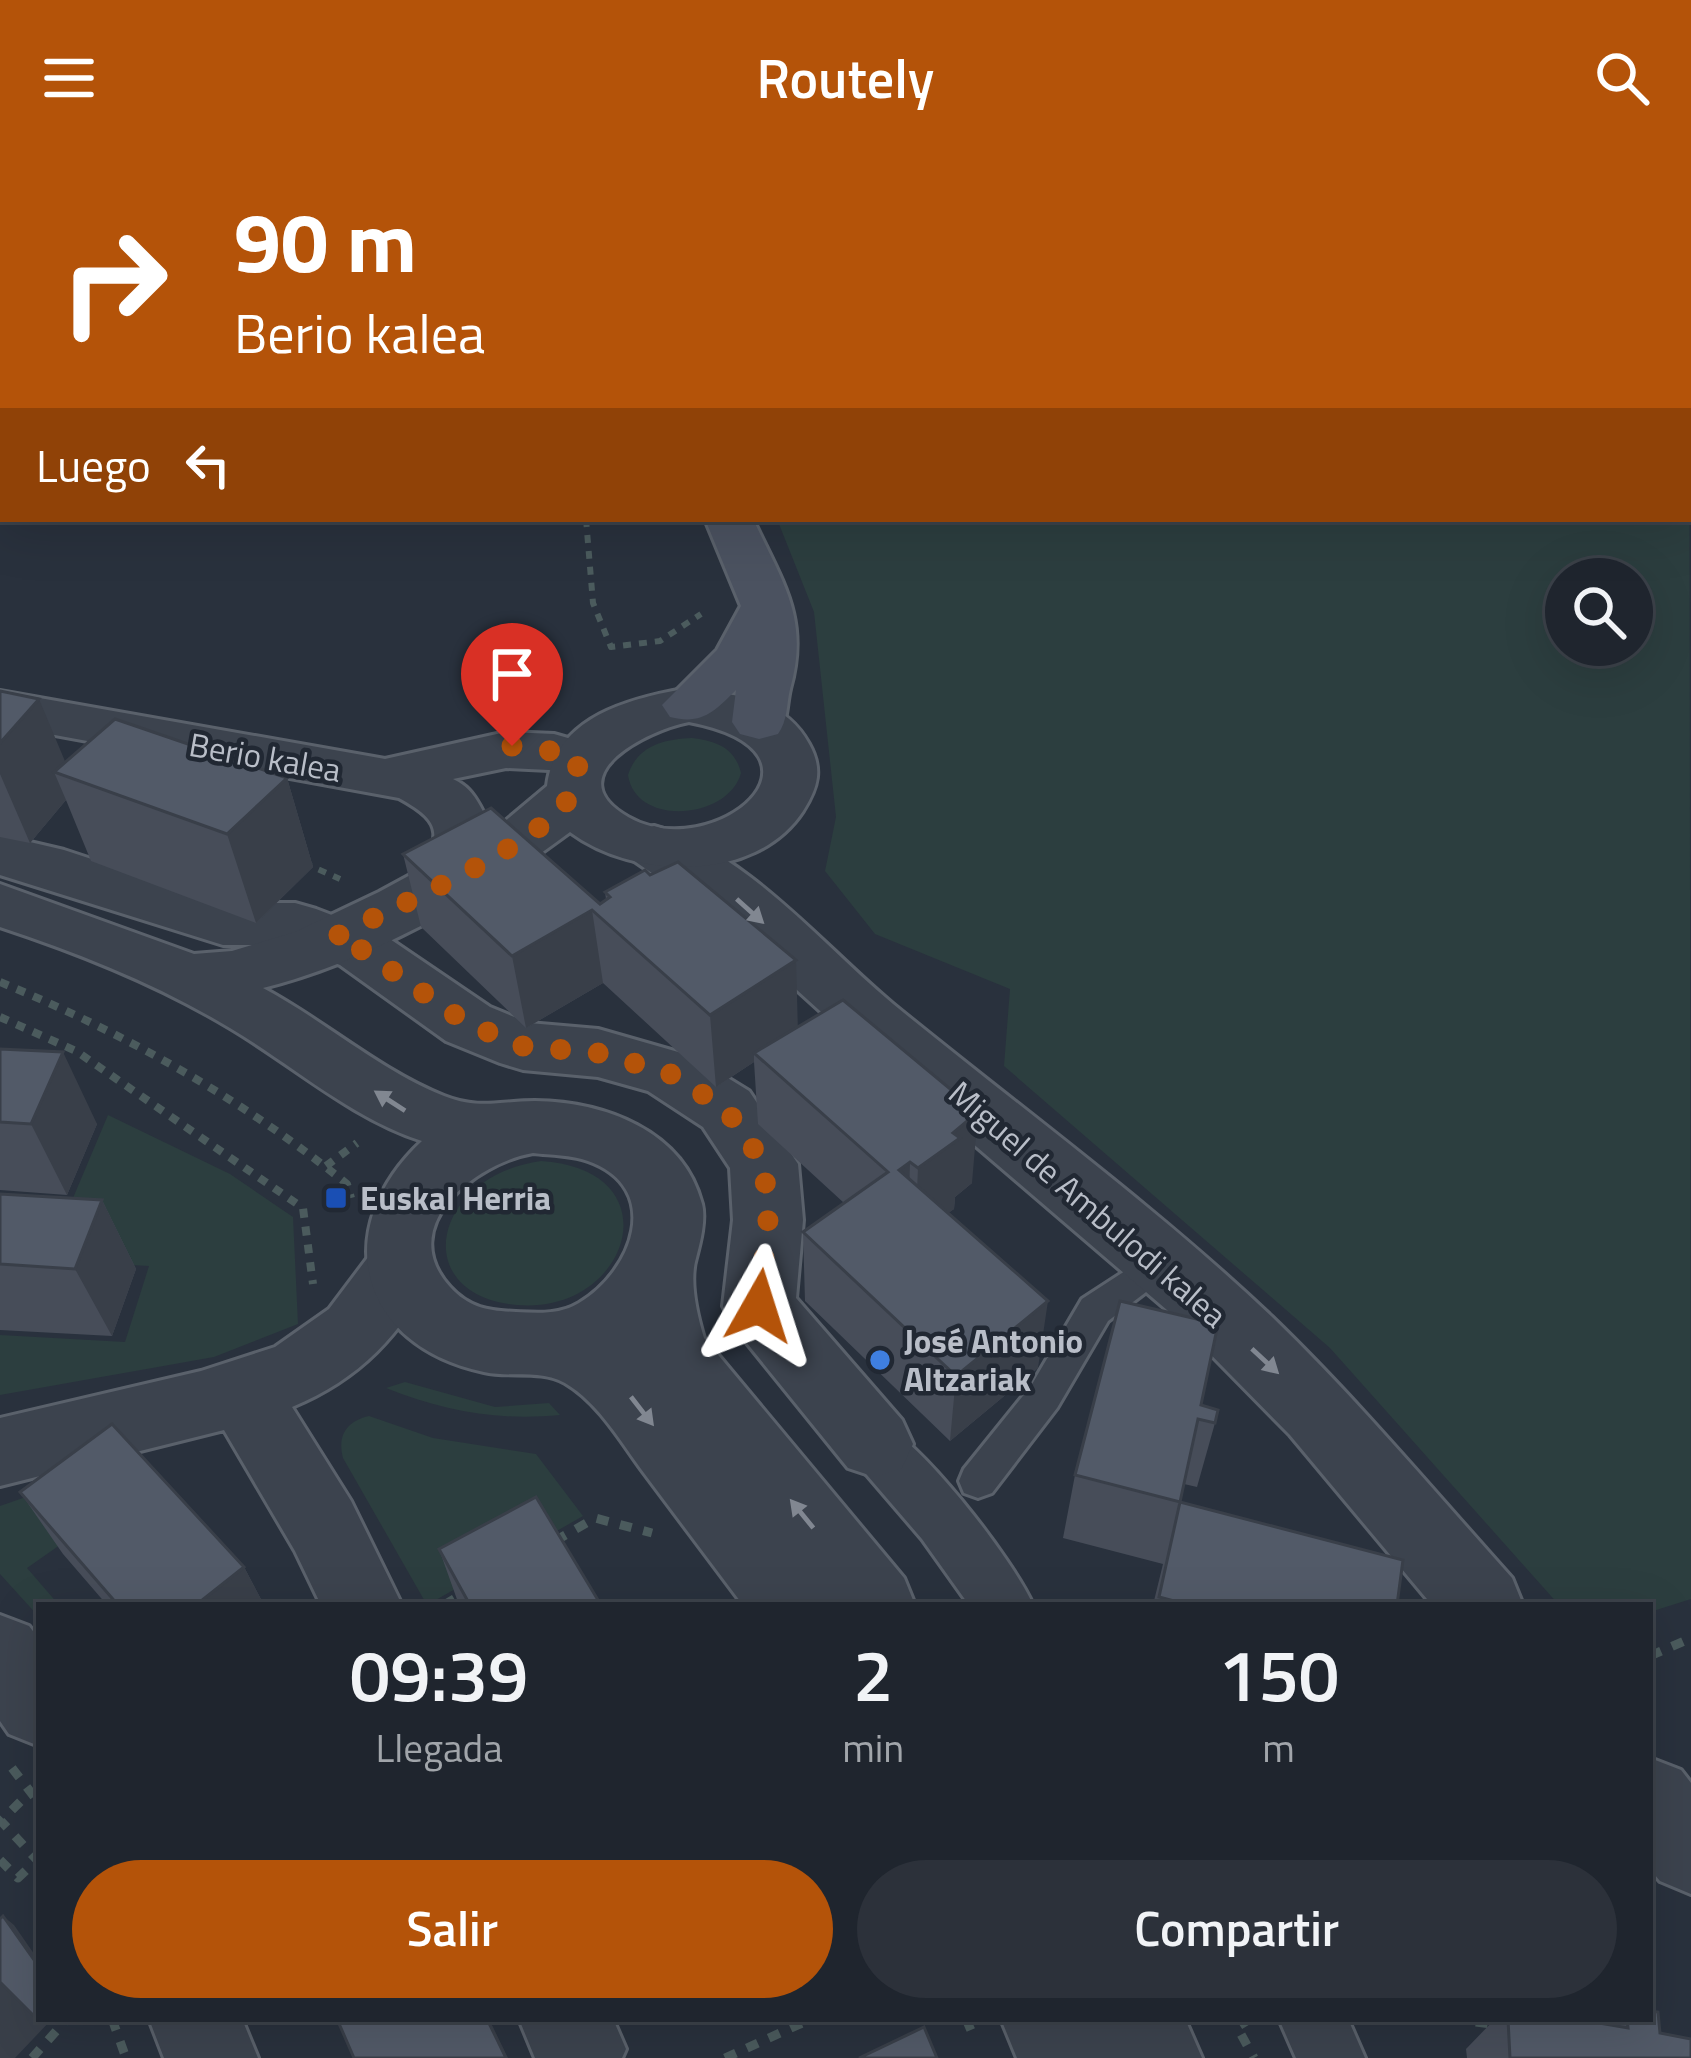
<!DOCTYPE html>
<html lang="es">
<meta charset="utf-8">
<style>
:root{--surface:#1f252e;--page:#2c313a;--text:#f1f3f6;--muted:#a1a5aa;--line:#3c424a;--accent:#b45309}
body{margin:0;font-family:"Titillium Web",sans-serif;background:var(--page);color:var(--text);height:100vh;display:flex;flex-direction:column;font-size:45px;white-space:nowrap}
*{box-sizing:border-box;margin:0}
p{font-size:39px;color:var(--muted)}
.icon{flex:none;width:66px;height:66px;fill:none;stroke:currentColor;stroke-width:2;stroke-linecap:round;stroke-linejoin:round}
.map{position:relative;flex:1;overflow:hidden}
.drawer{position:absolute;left:36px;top:1446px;width:1617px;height:420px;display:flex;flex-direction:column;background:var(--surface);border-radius:0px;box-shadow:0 12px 48px #0002,0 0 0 3px var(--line)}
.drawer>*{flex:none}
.top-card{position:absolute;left:0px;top:0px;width:1692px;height:366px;box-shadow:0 12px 48px #0002,0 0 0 3px var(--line);background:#b45309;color:#fff;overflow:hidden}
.fabs{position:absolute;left:1545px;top:402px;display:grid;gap:24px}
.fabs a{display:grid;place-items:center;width:108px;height:108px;border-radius:50%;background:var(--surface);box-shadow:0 12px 48px #0002,0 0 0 3px var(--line);font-size:60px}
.pin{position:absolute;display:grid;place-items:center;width:102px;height:102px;color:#fff;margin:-123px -51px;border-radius:50% 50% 50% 0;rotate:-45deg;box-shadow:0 0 12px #0007}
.pin .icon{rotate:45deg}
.me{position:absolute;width:132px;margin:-66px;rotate:6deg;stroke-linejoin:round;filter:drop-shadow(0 0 9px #0008)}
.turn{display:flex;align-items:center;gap:42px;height:252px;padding:0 36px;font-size:54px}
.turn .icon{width:156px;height:156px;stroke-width:2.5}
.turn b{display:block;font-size:84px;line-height:102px}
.then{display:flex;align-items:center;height:114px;padding:0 36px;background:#0003;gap:24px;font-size:45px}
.eta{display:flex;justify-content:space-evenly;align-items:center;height:204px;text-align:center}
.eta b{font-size:72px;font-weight:600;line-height:84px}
.action{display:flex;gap:24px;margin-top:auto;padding:24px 36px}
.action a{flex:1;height:138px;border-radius:72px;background:var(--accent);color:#fff;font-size:48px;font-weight:600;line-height:138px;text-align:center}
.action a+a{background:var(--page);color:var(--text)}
header{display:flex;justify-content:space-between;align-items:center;height:156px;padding:0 36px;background:var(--accent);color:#fff;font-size:54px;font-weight:600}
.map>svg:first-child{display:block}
</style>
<header><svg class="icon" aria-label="menu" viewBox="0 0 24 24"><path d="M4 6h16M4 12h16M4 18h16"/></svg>Routely<svg class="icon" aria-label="search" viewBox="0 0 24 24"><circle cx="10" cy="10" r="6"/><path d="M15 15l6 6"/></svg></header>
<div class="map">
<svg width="1691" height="1902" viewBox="0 0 1691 1902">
<rect width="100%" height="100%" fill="#29313d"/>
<!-- green -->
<path fill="#2c3e3f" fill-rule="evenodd" d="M 1689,28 L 1691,1443 L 1650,1456 L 1650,1449 L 1559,1449 L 1330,1192 L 1004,910 L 1010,833 L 875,778 L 825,715 L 836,661 L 814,456 L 777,363 L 1689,363 ZM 1566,423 L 1632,423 L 1632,489 L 1566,489 Z
M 692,582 C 715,585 735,591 741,617 C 729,663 636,672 628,619 C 637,590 664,583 692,582 Z
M 108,959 L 230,1018 L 293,1061 L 298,1168 L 214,1201 L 0,1239 L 0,1179 L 125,1186 L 149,1110 L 0,1101 L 0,1038 L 73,1042 Z
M 541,1005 C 676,1014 629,1159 517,1149 C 407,1139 432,1020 541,1005 Z
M 405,1226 L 495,1251 L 549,1247 L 560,1259 C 497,1265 444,1255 386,1232 Z
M 369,1260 L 433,1282 L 536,1298 L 583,1360 L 427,1449 L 343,1302 C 337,1279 347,1265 369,1260 Z
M 106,1313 L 140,1333 L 27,1412 L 59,1449 L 39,1449 L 39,1461 L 0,1418 L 0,1350 Z"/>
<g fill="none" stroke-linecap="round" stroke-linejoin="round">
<!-- service casing -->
<g stroke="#5a616b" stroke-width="6">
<path id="service" d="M 681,0 L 713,0 L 678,3 Z
M 1159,1093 L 1171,1097 L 1177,1107 L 1171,1117 L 1108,1165 L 1057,1252 L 992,1337 L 978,1342 L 964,1337 L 959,1325 L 964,1313 L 1031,1230 L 1082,1143 Z"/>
</g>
<!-- pedestrian casing -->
<g stroke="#5a616b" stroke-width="6">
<path id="pedestrian" d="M 875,1264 C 917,1279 1014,1405 1033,1449 L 969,1449 L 922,1383 L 855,1305 L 847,1288 L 855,1271 Z
M 1279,1863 L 1348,1863 L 1365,1902 L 1296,1902 Z"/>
</g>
<!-- minor casing -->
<g stroke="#5a616b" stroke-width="6">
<path id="minor" d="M 836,0 L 890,0 L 892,3 L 838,3 Z
M 1689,141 L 1691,142 L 1691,168 L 1689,167 Z
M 0,535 L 385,603 L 506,576 L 554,578 L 599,591 L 607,604 L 599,617 L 579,622 L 549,614 L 506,612 L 453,623 C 467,630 472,636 480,650 C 503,690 487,702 465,738 L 444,744 L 423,738 L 414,724 C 440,682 447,668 399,642 L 0,569 Z
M 654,670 C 748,697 820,787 893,848 C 1020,952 1153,1048 1272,1161 C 1357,1243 1433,1334 1512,1422 L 1523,1449 L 1432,1449 L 1290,1279 L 1167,1154 L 851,883 L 720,764 L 633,704 L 625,690 L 633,676 Z
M 0,679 L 64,694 L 225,747 L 295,747 L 316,753 L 384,779 L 490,851 L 529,867 L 598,873 L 692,900 L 749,935 L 798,1008 L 803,1064 L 796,1142 L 902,1264 L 913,1288 L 902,1312 L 875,1321 L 848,1312 L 734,1171 L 723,1150 L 733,1064 L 730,1012 L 703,971 L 648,935 L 598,921 L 523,914 L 500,907 L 446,885 L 340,809 L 289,789 L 223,789 L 0,719 Z
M 400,1084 L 425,1092 L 435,1113 C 402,1178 360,1223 292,1251 L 351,1345 L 402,1449 L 321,1449 L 295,1395 L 224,1274 L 0,1330 L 0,1262 L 201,1215 L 275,1191 L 329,1153 L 375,1092 Z
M 0,1459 L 29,1470 L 39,1483 L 39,1590 L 9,1578 L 0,1565 Z
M 1650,1602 L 1681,1614 L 1691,1627 L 1691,1738 L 1660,1725 L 1650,1713 Z
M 149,1863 L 242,1863 L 258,1902 L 164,1902 Z
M 519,1863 L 613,1863 L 626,1893 L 622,1902 L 535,1902 Z"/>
</g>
<!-- tertiary casing -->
<g stroke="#5a616b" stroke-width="6">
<path id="tertiary" d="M 689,532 C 712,536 739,538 761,547 C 783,555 798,568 809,588 C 823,613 818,631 803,655 C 755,728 635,724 570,676 C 485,740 366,807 263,832 C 325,865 379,914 444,940 C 479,954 501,945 535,945 C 604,946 683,974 702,1048 C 706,1064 700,1087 696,1102 C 689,1125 697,1159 704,1182 L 904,1422 L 915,1449 L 743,1449 C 710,1405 677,1361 644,1317 C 621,1286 599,1247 565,1227 C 540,1213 511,1222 484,1216 C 357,1189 329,1072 422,985 C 351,962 294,910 230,872 C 159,829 79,797 0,771 L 0,728 L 194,798 L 232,795 L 295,776 L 379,736 L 497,672 L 547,630 C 555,560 632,542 689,532 ZM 689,566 C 849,597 713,710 628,661 C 556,620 647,574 689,566 ZM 533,997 C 550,999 572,999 588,1005 C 664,1032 633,1115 579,1147 C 559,1159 538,1157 516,1156 C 489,1155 469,1152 450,1131 C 394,1070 476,1007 533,997 Z
M 1001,1863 L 1185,1863 L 1202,1902 L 1017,1902 Z"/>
</g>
<!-- secondary casing -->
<g stroke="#5a616b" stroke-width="6">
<path id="secondary" d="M 1380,0 L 1427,0 L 1429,3 L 1382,3 Z
M 1689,63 L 1691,63 L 1691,87 L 1689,87 Z
M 705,363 L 753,363 C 782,426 810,462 790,533 C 786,550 788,564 778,578 L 759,583 L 740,578 L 732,566 L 736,534 C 714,556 702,569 670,561 L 662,549 L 717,494 L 741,450 Z"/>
</g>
<!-- motorway casing -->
<g stroke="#474e58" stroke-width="6">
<path id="motorway" d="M 1586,0 L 1637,0 L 1639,3 L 1588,3 Z
M 1689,5 L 1691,5 L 1691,29 L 1689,29 Z"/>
</g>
<!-- path-far2 -->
<path stroke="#4b5b5d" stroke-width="6" stroke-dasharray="8 8" stroke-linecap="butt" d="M 586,363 L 593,447 L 611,491 L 660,485 L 701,458
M 304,707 L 340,723"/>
<!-- path-far1 -->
<path stroke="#4b5b5d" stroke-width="8" stroke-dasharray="9 9" stroke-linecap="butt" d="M 0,826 C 126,878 241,942 347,1028 L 351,1042
M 0,861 L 76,895 L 303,1052 L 313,1128
M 326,1010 L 357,987"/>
<!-- path -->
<path stroke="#4b5b5d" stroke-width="9" stroke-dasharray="12 12" stroke-linecap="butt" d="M 555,1385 L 595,1362 L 652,1377
M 444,1449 L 464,1437
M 1650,1500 L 1691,1482
M 12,1612 L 39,1647
M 0,1704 L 18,1722 L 37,1704 L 1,1665 L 30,1636
M 112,1863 L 126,1902
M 966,1863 L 973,1879
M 1250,1863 L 1237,1871 L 1254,1902
M 1452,1863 L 1498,1869
M 32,1902 L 67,1863
M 725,1902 L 811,1863"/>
<!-- service -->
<use href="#service" fill="#3c434e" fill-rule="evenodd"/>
<!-- pedestrian -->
<use href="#pedestrian" fill="#3c434e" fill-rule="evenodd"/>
<!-- minor -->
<use href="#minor" fill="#3c434e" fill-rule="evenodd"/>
<!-- tertiary -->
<use href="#tertiary" fill="#3c434e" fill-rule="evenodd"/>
<!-- secondary -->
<use href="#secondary" fill="#4b5260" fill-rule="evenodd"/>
<!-- motorway -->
<use href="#motorway" fill="#736a5b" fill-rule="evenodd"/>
</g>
<!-- wall -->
<path fill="#474d59" d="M 0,535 L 65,607 L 287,622 L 313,711 L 256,767 L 91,705 L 66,644 L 30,687 L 0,681 Z
M 403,698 L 600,748 L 606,743 L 605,736 L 798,871 L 972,1027 L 955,1041 L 954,1053 L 948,1057 L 1038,1212 L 950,1285 L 805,1145 L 803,1076 L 844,1047 L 758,968 L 754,906 L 716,931 L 603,827 L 526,872 L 421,771 Z
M 0,893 L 97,968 L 67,1039 L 0,1034 Z
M 0,1038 L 102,1044 L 136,1113 L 112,1180 L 0,1174 Z
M 1201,1249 L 1215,1267 L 1197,1331 L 1184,1328 L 1180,1346 L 1397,1449 L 1153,1449 L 1163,1408 L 1063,1382 L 1075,1319 Z
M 20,1336 L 244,1411 L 264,1449 L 107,1449 L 63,1398 Z
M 439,1393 L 601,1449 L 459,1449 Z
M 1495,1863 L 1576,1863 L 1618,1871 L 1627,1863 L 1650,1863 L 1660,1877 L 1691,1902 L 1467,1902 L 1466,1893 Z"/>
<!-- shaded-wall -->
<path fill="#393f49" d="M 275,0 L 329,0 L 330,3 L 272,3 Z
M 39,543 L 72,622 L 54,616 L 66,644 L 30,687 L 0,618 L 0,587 Z
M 287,622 L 313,711 L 256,767 L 227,678 Z
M 592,754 L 603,827 L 526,872 L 512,800 Z
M 796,804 L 798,876 L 754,897 L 754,906 L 716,931 L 710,859 Z
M 63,896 L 97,968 L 67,1039 L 31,968 Z
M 978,956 L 972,1027 L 955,1041 L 954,1053 L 915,1081 L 918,1012 L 953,977 Z
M 910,1006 L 908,1076 L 899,1014 Z
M 102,1044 L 136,1113 L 112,1180 L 75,1113 Z
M 1048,1145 L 1038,1212 L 950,1285 L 956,1220 Z
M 244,1411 L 264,1449 L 196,1449 Z
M 3,1760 L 14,1769 L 39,1805 L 39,1811 Z
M 0,1824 L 39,1857 L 39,1863 L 52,1863 L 15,1902 L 0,1902 Z
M 487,1863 L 489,1863 L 508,1902 L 506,1902 Z"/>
<!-- building -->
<path fill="#525a68" stroke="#393f49" stroke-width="3" d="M 176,0 L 275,0 L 272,3 L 173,3 Z
M 419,0 L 452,0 L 477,3 L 417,3 Z
M 0,535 L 39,543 L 0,587 Z
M 115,563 L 287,622 L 227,678 L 54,616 Z
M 491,652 L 600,748 L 610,741 L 605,736 L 645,714 L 650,719 L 678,706 L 796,804 L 710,859 L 592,754 L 512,800 L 403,698 Z
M 843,844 L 978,956 L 953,977 L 960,982 L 918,1012 L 910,1006 L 899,1014 L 1048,1145 L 956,1220 L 803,1076 L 888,1016 L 754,897 Z
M 0,893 L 63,896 L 31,968 L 0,966 Z
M 0,1038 L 102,1044 L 75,1113 L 0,1108 Z
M 1120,1145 L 1218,1168 L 1201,1249 L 1218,1254 L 1215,1267 L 1198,1263 L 1180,1346 L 1075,1319 Z
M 112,1268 L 244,1411 L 196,1449 L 118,1449 L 20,1336 Z
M 536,1341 L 601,1449 L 470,1449 L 439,1393 Z
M 1180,1346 L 1403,1404 L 1397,1449 L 1189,1449 L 1159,1441 Z
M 3,1760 L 39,1811 L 39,1857 L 35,1861 L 0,1826 L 0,1763 Z
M 1650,1855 L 1658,1856 L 1660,1877 L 1691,1883 L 1691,1902 L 1510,1902 L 1508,1863 L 1576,1863 L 1628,1872 L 1627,1863 L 1642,1866 L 1642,1863 L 1650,1863 Z
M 337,1863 L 487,1863 L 506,1902 L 354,1902 Z
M 924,1871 L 937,1902 L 859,1902 Z"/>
<!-- one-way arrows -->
<defs><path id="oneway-solid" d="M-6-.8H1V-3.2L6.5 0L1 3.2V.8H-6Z" transform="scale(3)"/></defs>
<g fill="#818791">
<use href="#oneway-solid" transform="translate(750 755) rotate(42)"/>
<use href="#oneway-solid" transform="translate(390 945) rotate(-147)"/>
<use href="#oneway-solid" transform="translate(1265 1205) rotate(43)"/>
<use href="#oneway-solid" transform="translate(642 1255) rotate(52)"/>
<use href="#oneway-solid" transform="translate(802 1358) rotate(-129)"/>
</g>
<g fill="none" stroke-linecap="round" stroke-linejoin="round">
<!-- route -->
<path stroke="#b45309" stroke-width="21" stroke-dasharray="0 37.8" d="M 512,590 L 559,596 L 579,604 C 576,615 577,629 571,639 C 540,691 390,752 333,782 L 362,794 L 468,868 L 523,890 L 598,897 L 669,917 L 726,953 L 764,1008 L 768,1064 L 759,1150"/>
</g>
<!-- markers -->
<rect fill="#1a4fb4" stroke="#212833" stroke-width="4.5" x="324" y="1030" width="24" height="24" rx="6"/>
<circle fill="#3f7fe0" stroke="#212833" stroke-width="4.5" cx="880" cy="1204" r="12"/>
<g text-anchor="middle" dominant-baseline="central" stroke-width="9" stroke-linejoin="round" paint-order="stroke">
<!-- street labels -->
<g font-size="33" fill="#b9bec8" stroke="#212833">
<text transform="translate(265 601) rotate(10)">Berio kalea</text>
<text transform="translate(1088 1048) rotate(41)">Miguel de Ambulodi kalea</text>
</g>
<!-- poi labels -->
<g font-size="33" font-weight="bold" fill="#b9bec8" stroke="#212833" text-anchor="start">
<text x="360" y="1042">Euskal Herria</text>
<text x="904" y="1185">José Antonio<tspan x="904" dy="38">Altzariak</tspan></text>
</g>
</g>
</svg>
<div class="fabs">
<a><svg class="icon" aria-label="search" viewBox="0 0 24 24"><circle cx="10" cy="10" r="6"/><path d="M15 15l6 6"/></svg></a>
</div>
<div class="pin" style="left:512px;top:590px;background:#d93025"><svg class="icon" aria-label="arrive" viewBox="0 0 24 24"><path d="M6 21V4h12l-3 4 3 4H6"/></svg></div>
<svg class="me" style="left:759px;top:1150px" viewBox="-20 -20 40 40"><path d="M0-17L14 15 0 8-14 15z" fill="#b45309" stroke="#fff" stroke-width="4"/></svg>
<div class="top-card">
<div class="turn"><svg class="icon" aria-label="right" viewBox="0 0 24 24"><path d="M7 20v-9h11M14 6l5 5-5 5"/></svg><div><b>90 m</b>Berio kalea</div></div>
<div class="then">Luego<svg class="icon" aria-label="left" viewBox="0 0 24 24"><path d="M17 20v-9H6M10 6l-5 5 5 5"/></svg></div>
</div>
<section class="drawer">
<div class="eta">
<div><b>09:39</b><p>Llegada</p></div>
<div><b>2</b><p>min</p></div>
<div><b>150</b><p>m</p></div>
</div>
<div class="action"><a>Salir</a><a>Compartir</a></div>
</section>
</div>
